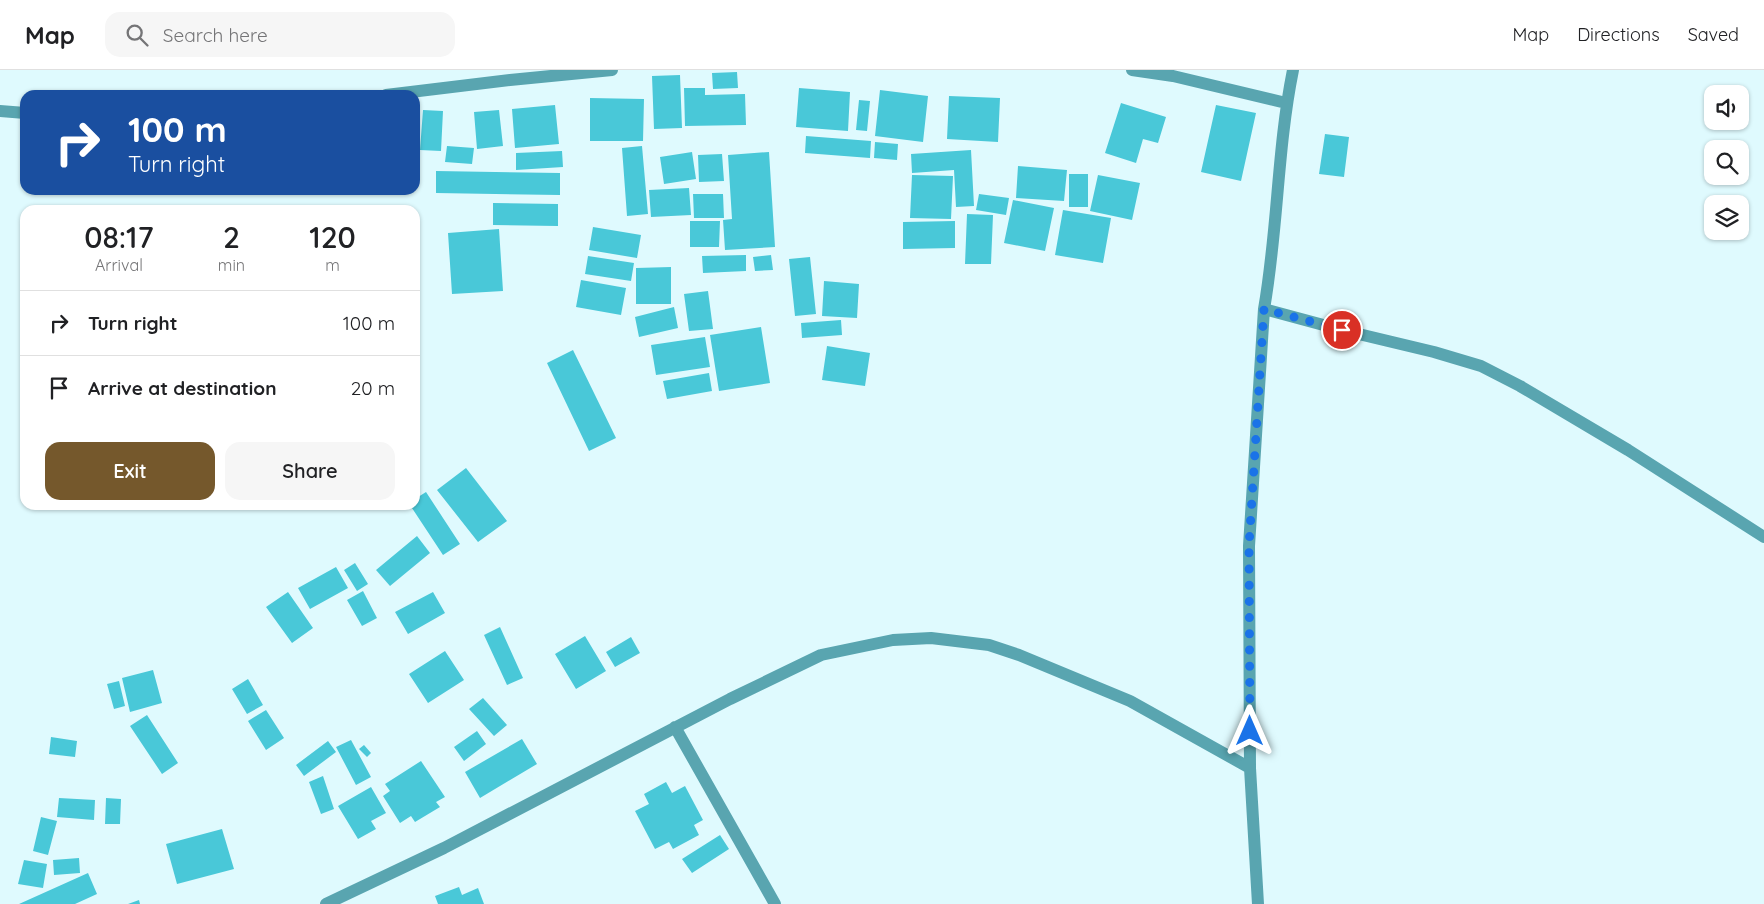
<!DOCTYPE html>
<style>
:root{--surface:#fff;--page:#f6f6f6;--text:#202124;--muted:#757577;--line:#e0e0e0;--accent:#75582c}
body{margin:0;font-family:Quicksand,sans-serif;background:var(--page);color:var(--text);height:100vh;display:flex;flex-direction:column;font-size:19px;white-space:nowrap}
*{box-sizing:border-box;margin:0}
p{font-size:16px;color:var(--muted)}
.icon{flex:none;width:28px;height:28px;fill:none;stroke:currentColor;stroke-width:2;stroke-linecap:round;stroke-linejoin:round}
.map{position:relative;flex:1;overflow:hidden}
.drawer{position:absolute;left:20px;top:135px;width:400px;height:305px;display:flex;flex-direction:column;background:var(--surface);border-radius:15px;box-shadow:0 1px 4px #0004}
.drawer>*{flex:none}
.banner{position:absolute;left:20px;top:20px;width:400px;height:105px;border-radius:15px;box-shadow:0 1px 4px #0004;background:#1a4fa0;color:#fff;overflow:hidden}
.tools{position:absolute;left:1704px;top:15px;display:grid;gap:10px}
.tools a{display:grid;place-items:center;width:45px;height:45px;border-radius:10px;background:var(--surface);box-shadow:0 1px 4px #0004;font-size:25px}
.pin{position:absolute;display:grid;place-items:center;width:42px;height:42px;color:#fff;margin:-21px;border:2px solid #fff;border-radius:50%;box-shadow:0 1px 5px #0007}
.me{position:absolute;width:55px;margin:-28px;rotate:0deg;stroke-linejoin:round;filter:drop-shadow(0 0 4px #0008)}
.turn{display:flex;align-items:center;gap:18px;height:105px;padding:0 25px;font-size:22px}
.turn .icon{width:65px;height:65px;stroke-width:2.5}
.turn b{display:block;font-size:35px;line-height:42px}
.eta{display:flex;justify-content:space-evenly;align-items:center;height:85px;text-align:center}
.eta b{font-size:30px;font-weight:600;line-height:35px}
.button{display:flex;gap:10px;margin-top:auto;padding:10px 25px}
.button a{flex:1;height:58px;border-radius:15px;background:var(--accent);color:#fff;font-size:20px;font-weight:600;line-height:58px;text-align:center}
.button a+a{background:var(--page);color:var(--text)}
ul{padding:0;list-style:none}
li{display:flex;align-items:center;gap:15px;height:65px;padding:0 25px;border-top:1px solid var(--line)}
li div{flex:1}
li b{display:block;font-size:19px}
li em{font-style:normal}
header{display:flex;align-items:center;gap:30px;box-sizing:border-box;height:70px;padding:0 25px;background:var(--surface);border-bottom:1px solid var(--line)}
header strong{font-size:24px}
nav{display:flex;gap:28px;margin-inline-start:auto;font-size:18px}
.search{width:350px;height:45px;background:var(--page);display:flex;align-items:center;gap:12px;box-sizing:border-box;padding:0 18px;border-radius:15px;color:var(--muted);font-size:19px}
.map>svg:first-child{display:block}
</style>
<header>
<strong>Map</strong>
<div class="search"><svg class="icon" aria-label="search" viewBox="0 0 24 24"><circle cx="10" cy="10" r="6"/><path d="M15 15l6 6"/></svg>Search here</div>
<nav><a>Map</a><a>Directions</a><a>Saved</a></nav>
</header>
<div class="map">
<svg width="1764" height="834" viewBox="0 0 1764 834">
<rect width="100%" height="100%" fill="#dffafe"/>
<!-- building -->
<path fill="#49c8d8" d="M 737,2 L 738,18 L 713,19 L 712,3 Z
M 680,5 L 682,58 L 654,59 L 652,6 Z
M 684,18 L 705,18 L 705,25 L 745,24 L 746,55 L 685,56 Z
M 799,18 L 850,22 L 848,61 L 796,57 Z
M 880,20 L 928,26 L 923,72 L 875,66 Z
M 949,26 L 1000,28 L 998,72 L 947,69 Z
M 590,28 L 644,29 L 643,71 L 590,71 Z
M 859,30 L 870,31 L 867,61 L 856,60 Z
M 1121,33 L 1166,47 L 1158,73 L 1143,69 L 1136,93 L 1105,83 Z
M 555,35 L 559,74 L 515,78 L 512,39 Z
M 1216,35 L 1256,43 L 1241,111 L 1201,102 Z
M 423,40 L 443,41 L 441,81 L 420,80 Z
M 499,40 L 503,76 L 477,79 L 474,42 Z
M 1325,64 L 1349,67 L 1344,107 L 1319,104 Z
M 806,66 L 871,71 L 870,88 L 805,83 Z
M 875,72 L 898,74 L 897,90 L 874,88 Z
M 447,76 L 474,78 L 472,94 L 445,92 Z
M 642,76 L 648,144 L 627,146 L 622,78 Z
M 971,80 L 974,136 L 956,137 L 954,100 L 912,103 L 911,84 Z
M 562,81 L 563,97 L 516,100 L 516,83 Z
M 692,82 L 696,109 L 664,114 L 660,87 Z
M 769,82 L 775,177 L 725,180 L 723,150 L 732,149 L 728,85 Z
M 722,84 L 724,111 L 699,112 L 698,85 Z
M 1018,96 L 1067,100 L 1064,131 L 1016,128 Z
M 436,101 L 560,103 L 560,125 L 436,123 Z
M 1069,104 L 1088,104 L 1088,137 L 1069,137 Z
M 912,105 L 953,106 L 951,149 L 910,148 Z
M 1098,105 L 1140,113 L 1132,150 L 1090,141 Z
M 689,118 L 691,145 L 651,147 L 649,120 Z
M 693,124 L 723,124 L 724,148 L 694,148 Z
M 979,124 L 1009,128 L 1006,145 L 976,140 Z
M 1013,130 L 1054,138 L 1045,181 L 1004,173 Z
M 493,133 L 558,134 L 558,156 L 493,155 Z
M 1063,140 L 1111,148 L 1103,193 L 1055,185 Z
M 967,144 L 993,145 L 991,194 L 965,194 Z
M 690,151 L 720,151 L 719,177 L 690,177 Z
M 955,151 L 955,178 L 903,179 L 903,152 Z
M 593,157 L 641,165 L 637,188 L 589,180 Z
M 499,159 L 503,221 L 452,224 L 448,163 Z
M 746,185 L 746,201 L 703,203 L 702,186 Z
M 771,185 L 773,200 L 755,201 L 753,187 Z
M 588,186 L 634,193 L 631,211 L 585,204 Z
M 810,187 L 816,244 L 795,246 L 789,189 Z
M 671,197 L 671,234 L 636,234 L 636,198 Z
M 581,210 L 626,218 L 621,245 L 576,237 Z
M 824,211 L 859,214 L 857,248 L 822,246 Z
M 708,221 L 713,259 L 689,261 L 684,224 Z
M 674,237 L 678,258 L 639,267 L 635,247 Z
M 841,250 L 842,265 L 802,268 L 801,253 Z
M 761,257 L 770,313 L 719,321 L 710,265 Z
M 705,267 L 710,297 L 656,305 L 651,275 Z
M 827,276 L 870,283 L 865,316 L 822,310 Z
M 573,280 L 616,368 L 589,381 L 547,293 Z
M 709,303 L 712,321 L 667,329 L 663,311 Z
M 466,398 L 507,451 L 478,472 L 437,420 Z
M 426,422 L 460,474 L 443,485 L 410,435 L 415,435 L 415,429 Z
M 417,466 L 430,483 L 390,516 L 376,500 Z
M 355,493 L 368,514 L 357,521 L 344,500 Z
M 336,497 L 348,518 L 310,539 L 298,518 Z
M 363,521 L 377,548 L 362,556 L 347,530 Z
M 288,522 L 313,558 L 292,573 L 266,537 Z
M 433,522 L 445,543 L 408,564 L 395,542 Z
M 500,557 L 523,608 L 507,615 L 484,565 Z
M 585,566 L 606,601 L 576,619 L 555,584 Z
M 631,567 L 640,583 L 615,597 L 606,582 Z
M 445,581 L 464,610 L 428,633 L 409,604 Z
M 153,600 L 162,633 L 130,642 L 122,608 Z
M 248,609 L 263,635 L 247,644 L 232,619 Z
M 119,611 L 125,636 L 114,639 L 107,614 Z
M 483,628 L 507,655 L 494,666 L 469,639 Z
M 266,640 L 284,668 L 266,680 L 248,651 Z
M 147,645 L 178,693 L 162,704 L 130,656 Z
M 477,661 L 486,674 L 464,691 L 454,677 Z
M 51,667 L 77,671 L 75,687 L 49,684 Z
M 522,669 L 537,694 L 480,728 L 465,702 Z
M 351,670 L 371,707 L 356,715 L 336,677 Z
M 328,671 L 336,682 L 304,706 L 296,695 Z
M 364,675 L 371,683 L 367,687 L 359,679 Z
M 421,691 L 445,727 L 436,732 L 440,737 L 415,752 L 411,746 L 400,753 L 383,726 L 390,721 L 385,714 Z
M 323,706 L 334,739 L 321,744 L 309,712 Z
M 666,712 L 672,723 L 685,716 L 703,750 L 694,755 L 699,765 L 673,779 L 669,772 L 655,779 L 635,741 L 649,734 L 644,724 Z
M 371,717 L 386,743 L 371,751 L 376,759 L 358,769 L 338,736 Z
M 59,728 L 95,730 L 94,750 L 57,747 Z
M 106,728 L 121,729 L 120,754 L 105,754 Z
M 41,747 L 57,751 L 48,785 L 33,781 Z
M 222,759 L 234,799 L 177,814 L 166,774 Z
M 720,765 L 729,779 L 692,803 L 682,789 Z
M 79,788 L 80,803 L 54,805 L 53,790 Z
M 24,790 L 47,794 L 43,818 L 18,814 Z
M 88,803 L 97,824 L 75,834 L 19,834 Z
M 459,817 L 462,825 L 478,818 L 484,834 L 438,834 L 435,826 Z
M 139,830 L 140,834 L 128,834 Z"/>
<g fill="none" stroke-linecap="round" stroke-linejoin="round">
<!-- street -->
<path stroke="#59a5b0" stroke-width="12" d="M 1132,0 L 1173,6 L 1286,33
M 386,25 L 510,10 L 612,0
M 0,41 L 25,43
M 1264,239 L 1342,260 L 1434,282 L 1481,296 L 1520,316 L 1628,380 L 1764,467
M 675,657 L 775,834
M 326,834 L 444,778 L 730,629 L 821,585 L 893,570 L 931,568 L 989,575 L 1019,585 L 1130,631 L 1250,698
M 1258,834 L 1250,698 L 1249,476 L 1264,239 C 1278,160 1277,79 1293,0"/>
</g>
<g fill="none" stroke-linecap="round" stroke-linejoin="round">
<!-- route -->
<path stroke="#1a73e8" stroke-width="9" stroke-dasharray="0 16.2" d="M 1250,661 L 1249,476 L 1264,239 L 1342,260"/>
</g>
</svg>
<div class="tools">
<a><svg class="icon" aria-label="sound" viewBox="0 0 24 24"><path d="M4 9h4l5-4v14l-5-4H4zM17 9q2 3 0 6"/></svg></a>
<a><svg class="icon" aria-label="search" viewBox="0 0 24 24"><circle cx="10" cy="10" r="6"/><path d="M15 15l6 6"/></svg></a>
<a><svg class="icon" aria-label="layers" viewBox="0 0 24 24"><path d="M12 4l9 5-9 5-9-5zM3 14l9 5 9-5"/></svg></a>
</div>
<div class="pin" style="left:1342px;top:260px;background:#d93025"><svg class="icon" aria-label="arrive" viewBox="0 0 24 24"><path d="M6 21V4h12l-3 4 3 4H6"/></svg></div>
<svg class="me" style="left:1250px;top:661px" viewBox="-20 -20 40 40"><path d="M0-17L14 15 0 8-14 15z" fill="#1a73e8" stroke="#fff" stroke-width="4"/></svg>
<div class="banner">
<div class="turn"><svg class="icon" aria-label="right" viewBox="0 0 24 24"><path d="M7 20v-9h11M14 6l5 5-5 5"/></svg><div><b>100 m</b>Turn right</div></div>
</div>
<section class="drawer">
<div class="eta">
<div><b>08:17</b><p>Arrival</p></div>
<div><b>2</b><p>min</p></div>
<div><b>120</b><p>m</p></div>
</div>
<ul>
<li><svg class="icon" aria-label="right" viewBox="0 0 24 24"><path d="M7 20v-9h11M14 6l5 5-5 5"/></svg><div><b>Turn right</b></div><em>100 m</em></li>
<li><svg class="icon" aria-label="arrive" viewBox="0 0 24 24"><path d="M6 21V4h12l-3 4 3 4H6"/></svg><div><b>Arrive at destination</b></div><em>20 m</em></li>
</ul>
<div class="button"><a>Exit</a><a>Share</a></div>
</section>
</div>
